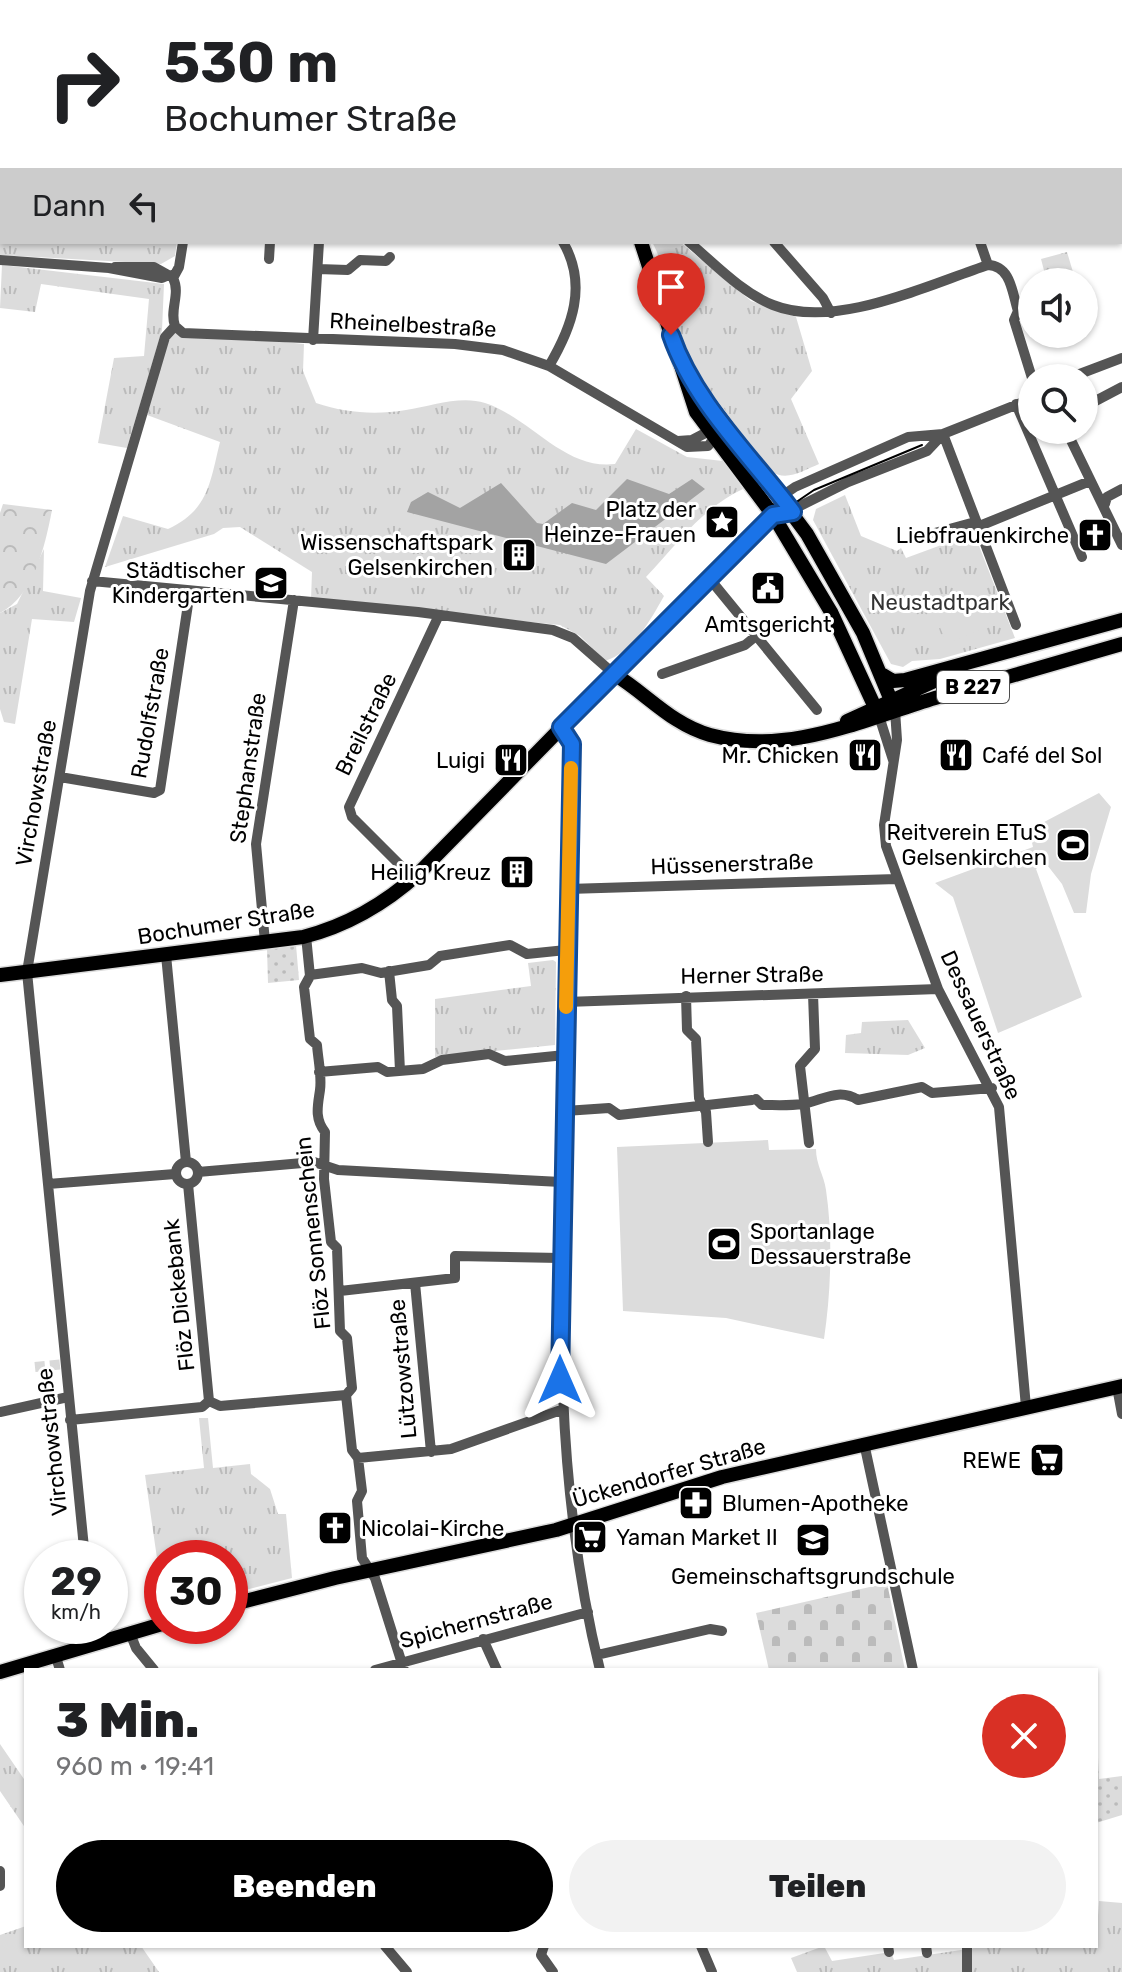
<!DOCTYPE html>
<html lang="de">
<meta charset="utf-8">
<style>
:root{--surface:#fff;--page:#f2f2f2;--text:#202124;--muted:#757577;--accent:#000}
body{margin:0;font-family:Rubik,sans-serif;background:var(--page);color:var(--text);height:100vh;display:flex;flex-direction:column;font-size:30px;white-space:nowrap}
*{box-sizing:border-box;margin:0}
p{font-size:26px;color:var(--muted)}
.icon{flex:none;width:44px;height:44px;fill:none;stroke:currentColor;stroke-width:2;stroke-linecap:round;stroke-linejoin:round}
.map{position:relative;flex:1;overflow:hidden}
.side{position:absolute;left:24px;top:1668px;width:1074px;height:280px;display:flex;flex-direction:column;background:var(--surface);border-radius:0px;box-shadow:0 2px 6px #0004}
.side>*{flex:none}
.top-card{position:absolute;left:0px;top:0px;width:1122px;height:244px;box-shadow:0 2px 6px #0004;background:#fff;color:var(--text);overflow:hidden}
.buttons{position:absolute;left:1018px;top:268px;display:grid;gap:16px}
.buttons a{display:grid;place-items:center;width:80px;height:80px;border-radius:50%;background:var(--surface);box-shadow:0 2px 6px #0004;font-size:40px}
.speed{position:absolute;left:24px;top:1540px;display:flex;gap:16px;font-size:40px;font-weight:700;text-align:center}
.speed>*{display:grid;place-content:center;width:104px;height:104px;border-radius:50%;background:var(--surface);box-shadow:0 2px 6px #0004;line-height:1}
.speed small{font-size:20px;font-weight:400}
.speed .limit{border:12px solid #d22;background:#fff;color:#111}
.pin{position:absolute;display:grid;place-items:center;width:68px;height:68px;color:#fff;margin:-82px -34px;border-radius:50% 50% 50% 0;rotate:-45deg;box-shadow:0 0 8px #0007}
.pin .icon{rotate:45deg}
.me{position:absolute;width:88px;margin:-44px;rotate:0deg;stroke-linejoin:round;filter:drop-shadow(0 0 6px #0008)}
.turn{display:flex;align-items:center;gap:28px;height:168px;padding:0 32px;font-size:36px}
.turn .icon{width:104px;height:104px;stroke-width:2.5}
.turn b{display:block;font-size:56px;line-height:68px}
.then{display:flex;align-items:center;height:76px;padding:0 32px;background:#0003;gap:16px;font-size:30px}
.round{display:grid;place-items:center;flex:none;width:84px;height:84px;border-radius:42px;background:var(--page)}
.headline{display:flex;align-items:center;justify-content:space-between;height:136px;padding:0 32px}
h1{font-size:48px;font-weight:800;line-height:60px}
.cta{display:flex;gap:16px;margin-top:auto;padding:16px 32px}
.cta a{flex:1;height:92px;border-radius:48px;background:var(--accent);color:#fff;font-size:32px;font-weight:800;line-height:92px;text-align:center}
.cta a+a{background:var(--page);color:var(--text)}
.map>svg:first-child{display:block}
</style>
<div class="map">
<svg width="1122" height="1972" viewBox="0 0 1122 1972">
<defs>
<pattern id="grass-tufts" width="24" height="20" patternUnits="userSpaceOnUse" patternTransform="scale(2)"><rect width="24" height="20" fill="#dcdcdc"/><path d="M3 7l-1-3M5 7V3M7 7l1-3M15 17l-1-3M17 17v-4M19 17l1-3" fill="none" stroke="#bbb"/></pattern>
<pattern id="forest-crowns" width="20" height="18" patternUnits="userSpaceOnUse" patternTransform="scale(2)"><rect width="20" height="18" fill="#dcdcdc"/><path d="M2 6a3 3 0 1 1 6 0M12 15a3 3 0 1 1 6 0" fill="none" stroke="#bbb"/></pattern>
<pattern id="cemetery-stones" width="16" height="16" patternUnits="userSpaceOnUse" patternTransform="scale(2)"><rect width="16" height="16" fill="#dcdcdc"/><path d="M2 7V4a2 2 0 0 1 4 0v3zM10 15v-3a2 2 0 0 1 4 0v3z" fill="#bbb"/></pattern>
<pattern id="garden-dots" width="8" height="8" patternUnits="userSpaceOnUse" patternTransform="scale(2)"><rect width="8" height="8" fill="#dcdcdc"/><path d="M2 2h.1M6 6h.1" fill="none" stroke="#bbb" stroke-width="1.8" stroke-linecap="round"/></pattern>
</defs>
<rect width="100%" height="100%" fill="#fff"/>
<!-- grass -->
<path fill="url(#grass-tufts)" d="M 0,0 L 180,0 L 2,2 L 2,242 L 177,242 L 175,256 L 161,264 L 0,255 Z
M 652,242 L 680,242 L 751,301 L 796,317 L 812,371 L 791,399 L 819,464 C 802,471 787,482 770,471 C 734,425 697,380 676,325 C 666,299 666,266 652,242 Z
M 1067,252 L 1076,282 L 1047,282 L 1041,259 Z
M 2,265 L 164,284 L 162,330 L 127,448 L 98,443 L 114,358 L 144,356 L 149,299 L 41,284 L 35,312 L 0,308 Z
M 174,331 L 304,344 L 303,371 L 316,403 C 346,413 375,415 406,410 C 431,406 461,395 485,403 C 531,418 564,470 615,464 L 636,429 L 687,457 L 723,461 L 743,489 C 700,509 677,545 646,577 L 664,596 C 650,621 633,652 605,661 L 580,636 L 560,625 L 311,600 L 312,572 L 240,527 L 223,528 L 214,534 L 105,567 L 123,516 L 168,529 C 209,510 210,482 220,442 L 147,415 L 162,351 Z
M 845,495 L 861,536 L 897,551 L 901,548 L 906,558 L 974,533 L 1015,638 L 940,659 L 912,661 L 903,667 L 891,664 L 813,520 L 816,509 Z
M 44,549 L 43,591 L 81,598 L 74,622 L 32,619 L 15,724 L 4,722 L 0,709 L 0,613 L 17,604 Z
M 553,960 L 556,962 L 555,1045 L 435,1057 L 435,999 L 531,986 L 528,963 Z
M 908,1020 L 925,1048 L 908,1055 L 845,1053 L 846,1035 L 861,1033 L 862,1022 Z
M 199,1418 L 208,1418 L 213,1468 L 250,1464 L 251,1474 L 270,1489 L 278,1514 L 286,1514 L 292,1578 L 230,1594 L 230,1558 L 162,1558 L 162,1593 L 145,1475 L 204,1468 Z
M 0,1744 L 26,1782 L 26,1829 L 0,1791 Z
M 1099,1901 L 1122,1903 L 1122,1972 L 797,1972 L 791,1958 L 824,1946 L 832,1961 L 891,1952 L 894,1960 L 988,1946 L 1096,1946 Z
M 26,1926 L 26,1946 L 141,1946 L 159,1972 L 0,1972 L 0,1935 Z"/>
<!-- forest -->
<path fill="url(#forest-crowns)" d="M 3,504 L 52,510 C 45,546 34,595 0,613 L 0,513 Z"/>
<!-- cemetery -->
<path fill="url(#cemetery-stones)" d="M 887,1583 L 905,1670 L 769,1670 L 756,1613 Z"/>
<!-- garden -->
<path fill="url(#garden-dots)" d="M 296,945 L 299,980 L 268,983 L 267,949 Z
M 1096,1714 L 1099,1779 L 1122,1776 L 1122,1815 L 1096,1823 Z"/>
<!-- pitch -->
<path fill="#dcdcdc" d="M 983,599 L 993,625 L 947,644 L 936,618 Z
M 1099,793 L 1111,807 L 1091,874 L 1086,913 L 1074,913 L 1062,884 L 1044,861 L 1036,869 L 1082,997 L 998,1033 L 953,897 L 935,883 L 1033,847 L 1029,830 Z
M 768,1140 L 769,1150 L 816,1149 C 816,1165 824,1175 826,1190 C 833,1237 831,1292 824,1339 L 726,1318 L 623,1311 L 617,1147 Z"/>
<!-- water -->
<path fill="#a3a3a3" d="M 627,479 L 669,494 L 692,479 L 705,489 L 606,564 L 407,512 L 411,502 L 428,492 L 460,508 L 501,483 L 537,523 L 543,524 L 572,503 L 596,510 Z"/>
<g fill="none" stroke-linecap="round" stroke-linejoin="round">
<!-- minor-tunnel -->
<path stroke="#d9d9d9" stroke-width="10" stroke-dasharray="10 5" stroke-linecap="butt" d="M 35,1367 L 64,1364"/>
<!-- major casing -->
<g stroke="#dbdbdb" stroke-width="17">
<path id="major" d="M 451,0 L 453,2
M 641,242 L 696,412 L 773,515 L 831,612 L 879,716
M 687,373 L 807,534 L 863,633 L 895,710
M 883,675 L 893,681 L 905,680 L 1122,620
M 847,721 L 948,675
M 0,975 L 303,937 C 346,926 386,903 419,873 L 614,674 C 647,694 671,724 710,735 C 788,756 862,720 935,698 C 997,680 1060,662 1122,644
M 230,1605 L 335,1578 L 556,1530 L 722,1477 L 1122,1386
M 0,1672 L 162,1624"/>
</g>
<!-- minor -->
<path stroke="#555" stroke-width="10" d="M 564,0 L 565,2
M 729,0 L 729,2
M 1103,0 L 1104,2
M 194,2 L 195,0
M 934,2 L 942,0
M 1120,51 L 1122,57
M 1120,85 L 1122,84
M 689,242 C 715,264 741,292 773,305 C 835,330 927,285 988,265 C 1011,266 1012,292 1018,311 L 1014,320 L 1032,378
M 774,242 L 823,298 L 831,313
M 980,242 L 988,265
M 269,259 L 270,242
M 0,260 L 109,268 L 162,278 L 169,275
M 115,267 L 154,267 L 172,277
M 318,269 L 348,270 L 360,260 L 386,261 L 390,257
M 175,326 L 183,333 L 455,344 L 503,350 L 549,366 L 687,447 L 708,446 L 725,426
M 175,326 C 169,310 181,294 173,278 L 179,267 L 183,242
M 313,340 L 319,242
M 549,366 C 572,327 588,285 563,242
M 1069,378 L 1122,358
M 1016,404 L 1082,557
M 1084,407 L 1122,387
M 1066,430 L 1122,545
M 943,434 L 1016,625
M 678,441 L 692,440 L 715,428
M 1105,504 L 1107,497 L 1122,489
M 786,513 L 848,482 L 927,451 L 943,434
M 977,527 L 1090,481
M 920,537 L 975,522
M 709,578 L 817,710
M 92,581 L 418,612 L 553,630 L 573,638 L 614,674 L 773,515 L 782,496 L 795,487 L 908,437 L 943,434 L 1031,399
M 662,674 L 745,645 L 756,636
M 895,710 L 897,740 L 884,825 L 886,846 L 938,989 L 999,1107 L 1026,1407
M 879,716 L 893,760
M 561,727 L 572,744 C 569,868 568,991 565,1115 C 559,1305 554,1484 600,1670
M 60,777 L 154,793 L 160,790 L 190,591
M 413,878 L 352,817 L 349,807 L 439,615
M 568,889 L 897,879
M 306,936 L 310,976 L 304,987 L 310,1039 L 317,1045 C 318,1059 322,1076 320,1090 C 318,1105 314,1118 325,1132 L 324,1179 L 331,1242 L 337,1248 L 340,1331 L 347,1338 L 352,1388 L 346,1395 L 352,1450 L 358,1458 L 362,1491 L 357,1501 L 362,1558 L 375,1578 L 404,1670
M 265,942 L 256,844 L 294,600
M 166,955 L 186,1162
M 389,971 L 392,1000 L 397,1006 L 400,1071
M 310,975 L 362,968 L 381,973 L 429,965 L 440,956 L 510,945 L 527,954 L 566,950
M 686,996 L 687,1030 L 696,1039 L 699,1098 L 706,1112 L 708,1142
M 566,1002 L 938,989
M 319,1072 L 378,1067 L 387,1072 L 423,1069 L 442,1060 L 489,1054 L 505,1061 L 565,1055
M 756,1099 L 762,1105 C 775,1105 789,1106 802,1104 C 822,1101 838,1087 858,1100 L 922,1087 L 932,1093 L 992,1088
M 565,1111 L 609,1108 L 619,1115 L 752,1100
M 809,1143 L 800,1066 L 815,1049 L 813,994
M176 1173a11 11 0 1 1 22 0a11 11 0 1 1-22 0Z
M 198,1172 L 314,1162 L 338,1170 L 561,1182
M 48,1184 L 175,1174
M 188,1184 L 209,1401
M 415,1283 L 431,1452
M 340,1291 L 455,1278 L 455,1256 L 560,1258
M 1117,1387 L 1122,1414
M 0,1412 L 68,1397
M 70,1420 L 202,1407 L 209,1401 L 220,1406 L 346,1395
M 864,1443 L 913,1670
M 358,1458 L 451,1449 L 561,1410
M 85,1558 L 27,972 L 90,591 L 165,337 L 175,326
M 92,1626 L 98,1645
M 130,1633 L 136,1648 L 154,1670
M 483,1639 L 497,1670
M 597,1655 L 710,1629 L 722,1631
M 56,1657 L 60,1670
M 375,1670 L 588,1612
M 0,1871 L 0,1886
M 385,1946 L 407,1972
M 544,1946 L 541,1955 L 553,1972
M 701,1946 L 712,1972
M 888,1946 L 889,1952
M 926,1946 L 927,1953
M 967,1972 L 967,1946"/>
<!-- major -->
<use href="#major" stroke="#000" stroke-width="14"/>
<!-- tram -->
<path stroke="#000" stroke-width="2" d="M 0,976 L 310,937 L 375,909 L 418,876 L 770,520 L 814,490 L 922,445"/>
</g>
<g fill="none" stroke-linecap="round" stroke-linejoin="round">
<!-- route casing -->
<g stroke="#114b97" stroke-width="20">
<path id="route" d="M 560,1380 L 572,744 L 561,727 L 773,515 L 793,512 C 750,455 694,402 671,335"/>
</g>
<!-- route -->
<use href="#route" stroke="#1a73e8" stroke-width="14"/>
<!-- slow -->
<path stroke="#f59e0b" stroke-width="14" d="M 566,1007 L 571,768"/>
</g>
<!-- icons -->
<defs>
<g id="sight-square" transform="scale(1.8)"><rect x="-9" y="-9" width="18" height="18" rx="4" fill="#000" stroke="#fff"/><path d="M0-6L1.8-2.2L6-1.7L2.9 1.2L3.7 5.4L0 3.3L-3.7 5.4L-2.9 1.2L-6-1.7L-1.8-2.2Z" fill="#fff"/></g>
<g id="church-square" transform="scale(1.8)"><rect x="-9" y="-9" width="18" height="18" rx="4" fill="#000" stroke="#fff"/><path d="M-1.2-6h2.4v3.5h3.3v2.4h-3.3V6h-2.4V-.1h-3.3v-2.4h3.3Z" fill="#fff"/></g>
<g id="building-square" transform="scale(1.8)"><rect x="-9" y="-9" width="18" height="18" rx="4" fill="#000" stroke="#fff"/><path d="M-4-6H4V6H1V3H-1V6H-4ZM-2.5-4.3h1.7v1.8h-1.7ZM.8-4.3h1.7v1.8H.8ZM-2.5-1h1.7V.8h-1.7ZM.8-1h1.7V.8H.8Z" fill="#fff"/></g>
<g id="school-square" transform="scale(1.8)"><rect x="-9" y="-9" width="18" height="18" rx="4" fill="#000" stroke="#fff"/><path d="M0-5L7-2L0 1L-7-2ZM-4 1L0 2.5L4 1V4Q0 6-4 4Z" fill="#fff"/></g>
<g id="civic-square" transform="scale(1.8)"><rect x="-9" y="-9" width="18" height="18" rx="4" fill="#000" stroke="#fff"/><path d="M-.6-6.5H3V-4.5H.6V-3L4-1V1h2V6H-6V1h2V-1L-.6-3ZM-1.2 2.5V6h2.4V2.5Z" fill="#fff"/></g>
<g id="restaurant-square" transform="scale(1.8)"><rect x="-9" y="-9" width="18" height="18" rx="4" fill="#000" stroke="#fff"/><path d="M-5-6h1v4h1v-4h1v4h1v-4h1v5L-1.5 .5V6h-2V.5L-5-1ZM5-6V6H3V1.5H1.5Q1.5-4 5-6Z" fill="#fff"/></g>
<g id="stadium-square" transform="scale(1.8)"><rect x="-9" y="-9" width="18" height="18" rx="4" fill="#000" stroke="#fff"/><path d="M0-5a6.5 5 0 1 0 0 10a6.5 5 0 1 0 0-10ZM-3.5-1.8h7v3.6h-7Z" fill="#fff"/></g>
<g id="supermarket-square" transform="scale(1.8)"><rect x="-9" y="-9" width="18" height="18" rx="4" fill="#000" stroke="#fff"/><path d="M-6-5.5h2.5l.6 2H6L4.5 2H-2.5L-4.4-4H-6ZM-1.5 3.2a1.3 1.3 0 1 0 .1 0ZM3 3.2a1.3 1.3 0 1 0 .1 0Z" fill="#fff"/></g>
<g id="pharmacy-square" transform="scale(1.8)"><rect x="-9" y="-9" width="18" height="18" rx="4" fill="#000" stroke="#fff"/><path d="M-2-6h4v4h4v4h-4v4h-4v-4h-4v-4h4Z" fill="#fff"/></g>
</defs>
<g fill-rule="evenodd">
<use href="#sight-square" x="722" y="522"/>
<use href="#church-square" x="1095" y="535"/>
<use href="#building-square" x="519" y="555"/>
<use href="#school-square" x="271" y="583"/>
<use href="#civic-square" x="768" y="588"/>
<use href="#restaurant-square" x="865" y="755"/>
<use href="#restaurant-square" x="956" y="755"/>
<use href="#restaurant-square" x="511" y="760"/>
<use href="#stadium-square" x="1073" y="845"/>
<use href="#building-square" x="517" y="872"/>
<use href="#stadium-square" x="724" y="1244"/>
<use href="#supermarket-square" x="1047" y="1460"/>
<use href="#pharmacy-square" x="696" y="1503"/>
<use href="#church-square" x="335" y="1528"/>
<use href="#supermarket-square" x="590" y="1537"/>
<use href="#school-square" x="813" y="1540"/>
</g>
<g text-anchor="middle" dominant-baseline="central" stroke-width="6" stroke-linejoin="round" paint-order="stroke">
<!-- shield labels -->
<rect fill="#fff" stroke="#4c4c4c" stroke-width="2" x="937" y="671" width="72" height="32" rx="6"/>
<g font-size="20" font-weight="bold" fill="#000">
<text x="973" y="687">B 227</text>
</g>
<!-- street labels -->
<g font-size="22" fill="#000" stroke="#fff">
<text transform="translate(413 325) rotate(3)">Rheinelbestraße</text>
<text transform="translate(150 713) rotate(-80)">Rudolfstraße</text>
<text transform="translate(366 724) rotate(-64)">Breilstraße</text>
<text transform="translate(248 768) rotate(-82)">Stephanstraße</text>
<text transform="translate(36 793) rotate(-80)">Virchowstraße</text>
<text transform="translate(732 864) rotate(-2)">Hüssenerstraße</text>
<text transform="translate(226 923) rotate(-9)">Bochumer Straße</text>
<text transform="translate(752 975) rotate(-1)">Herner Straße</text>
<text transform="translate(981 1025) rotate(65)">Dessauerstraße</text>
<text transform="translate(313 1233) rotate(-96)">Flöz Sonnenschein</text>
<text transform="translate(179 1295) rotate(-96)">Flöz Dickebank</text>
<text transform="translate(403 1369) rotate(-95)">Lützowstraße</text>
<text transform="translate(52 1442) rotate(-96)">Virchowstraße</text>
<text transform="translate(669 1473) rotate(-16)">Ückendorfer Straße</text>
<text transform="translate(476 1621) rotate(-15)">Spichernstraße</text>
</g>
<!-- poi labels -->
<g font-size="22" fill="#000" stroke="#fff" text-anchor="end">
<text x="696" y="509">Platz der<tspan x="696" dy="25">Heinze-Frauen</tspan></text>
<text x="1069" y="535">Liebfrauenkirche</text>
<text x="493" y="542">Wissenschaftspark<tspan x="493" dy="25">Gelsenkirchen</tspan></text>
<text x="245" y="570">Städtischer<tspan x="245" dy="25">Kindergarten</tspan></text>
<text x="768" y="624" text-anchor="middle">Amtsgericht</text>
<text x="839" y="755">Mr. Chicken</text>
<text x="982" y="755" text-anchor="start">Café del Sol</text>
<text x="485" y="760">Luigi</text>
<text x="1047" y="832">Reitverein ETuS<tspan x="1047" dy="25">Gelsenkirchen</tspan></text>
<text x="491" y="872">Heilig Kreuz</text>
<text x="750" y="1231" text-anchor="start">Sportanlage<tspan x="750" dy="25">Dessauerstraße</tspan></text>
<text x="1021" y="1460">REWE</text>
<text x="722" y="1503" text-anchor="start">Blumen-Apotheke</text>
<text x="361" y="1528" text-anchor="start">Nicolai-Kirche</text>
<text x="616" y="1537" text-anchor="start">Yaman Market II</text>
<text x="813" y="1576" text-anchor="middle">Gemeinschaftsgrundschule</text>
</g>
<!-- park labels -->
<g font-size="22" fill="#333" stroke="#fff">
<text x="940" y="602">Neustadtpark</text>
</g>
</g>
</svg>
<div class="buttons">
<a><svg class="icon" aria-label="sound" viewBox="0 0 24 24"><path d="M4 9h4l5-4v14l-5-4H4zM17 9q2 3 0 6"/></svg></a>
<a><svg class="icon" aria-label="search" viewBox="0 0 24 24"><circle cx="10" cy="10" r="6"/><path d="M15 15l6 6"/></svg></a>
</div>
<div class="speed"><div>29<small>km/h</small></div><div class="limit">30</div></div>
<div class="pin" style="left:671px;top:335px;background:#d93025"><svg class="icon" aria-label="arrive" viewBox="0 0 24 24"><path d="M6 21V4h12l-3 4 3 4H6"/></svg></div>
<svg class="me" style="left:560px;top:1380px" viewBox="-20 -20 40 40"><path d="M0-17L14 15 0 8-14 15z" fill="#1a73e8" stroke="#fff" stroke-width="4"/></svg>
<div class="top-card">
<div class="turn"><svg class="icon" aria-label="right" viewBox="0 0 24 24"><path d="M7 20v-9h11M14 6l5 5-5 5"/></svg><div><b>530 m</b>Bochumer Straße</div></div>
<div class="then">Dann<svg class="icon" aria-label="left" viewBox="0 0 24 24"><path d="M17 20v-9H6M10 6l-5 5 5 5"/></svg></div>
</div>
<section class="side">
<div class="headline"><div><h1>3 Min.</h1><p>960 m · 19:41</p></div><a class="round" style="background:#d93025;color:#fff"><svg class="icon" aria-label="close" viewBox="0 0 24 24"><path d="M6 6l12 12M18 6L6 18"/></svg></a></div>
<div class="cta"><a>Beenden</a><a>Teilen</a></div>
</section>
</div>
